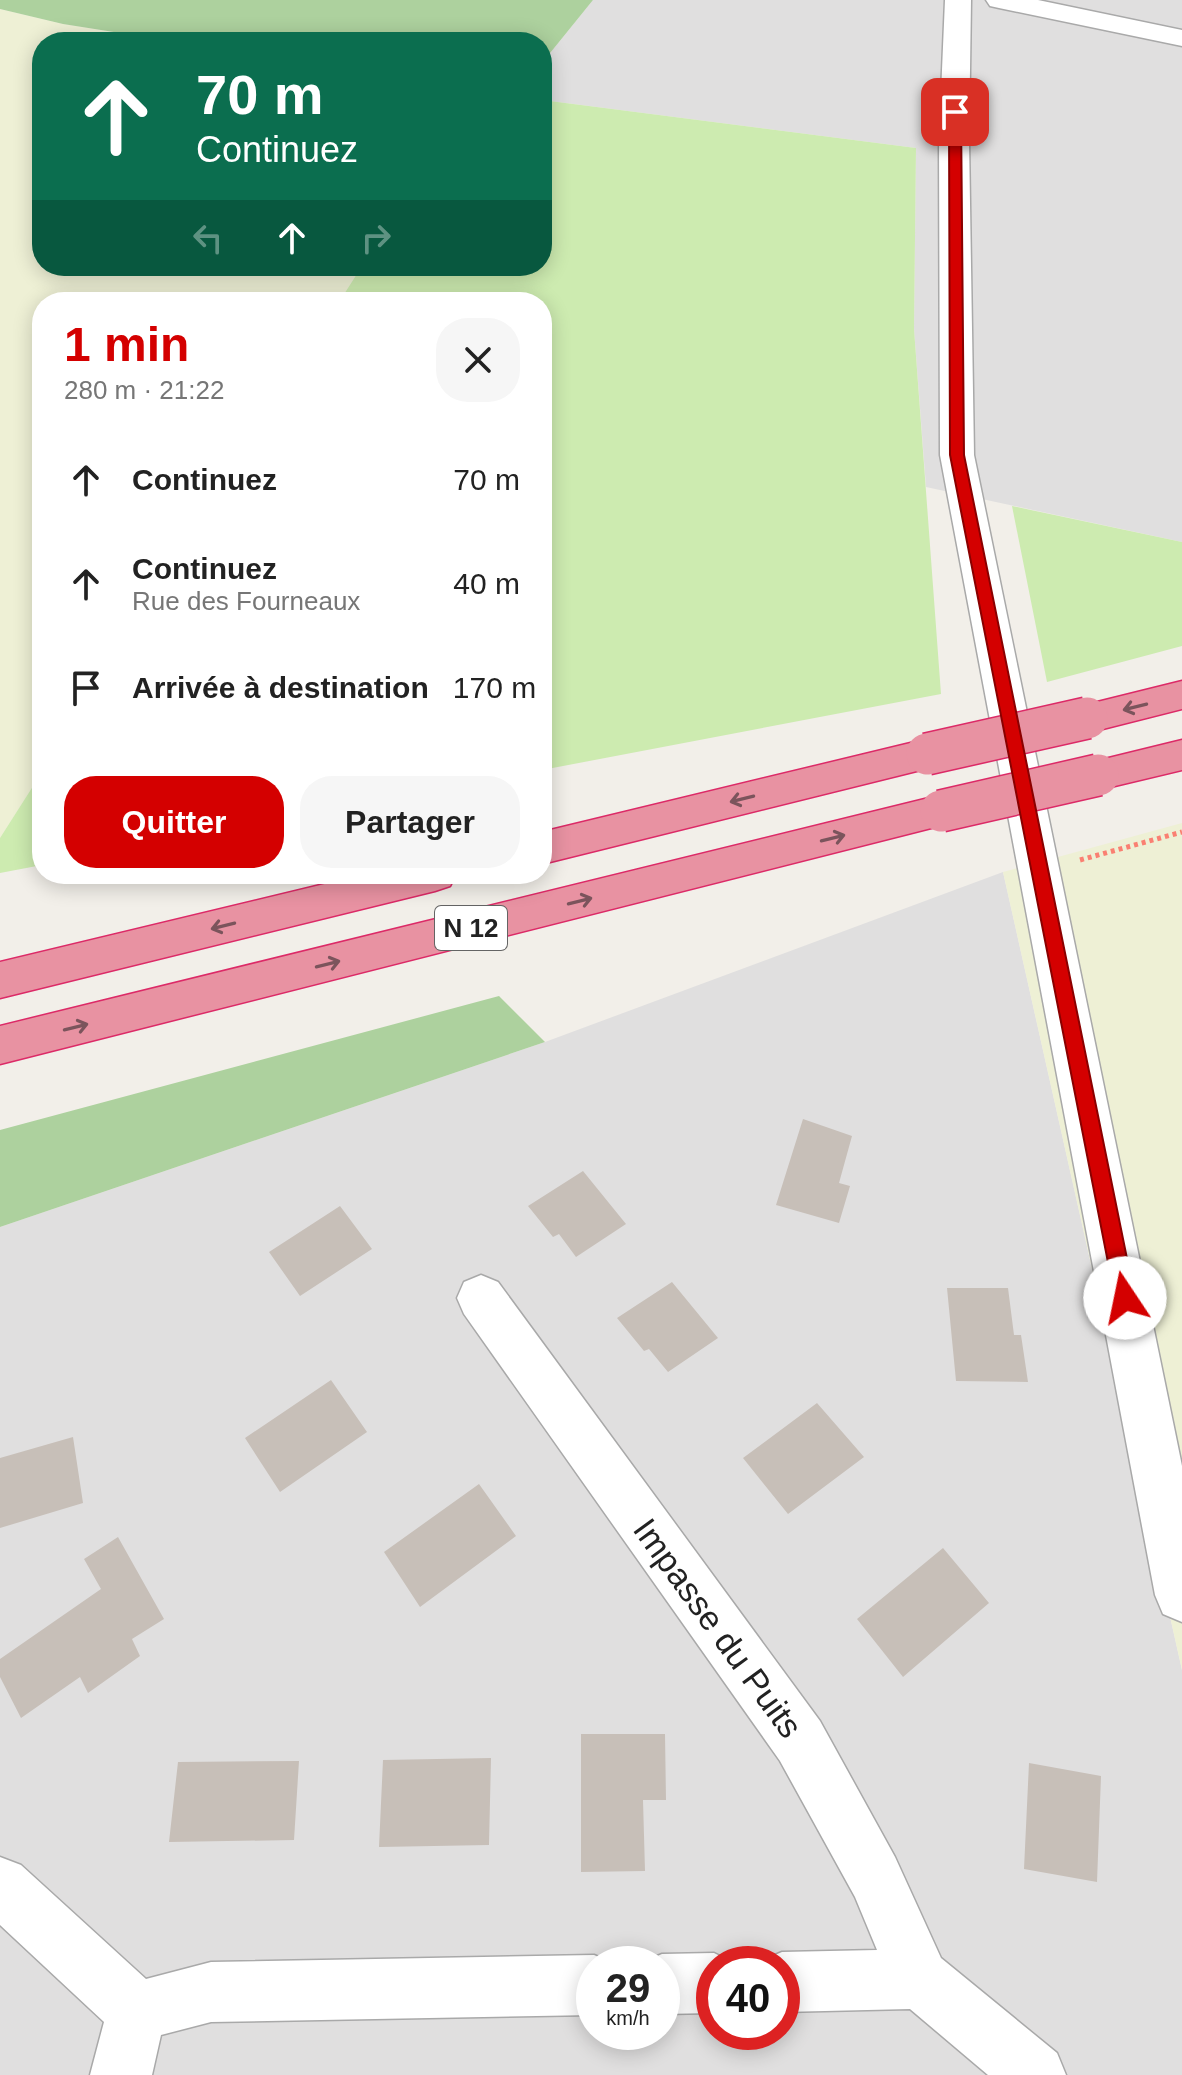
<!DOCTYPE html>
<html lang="fr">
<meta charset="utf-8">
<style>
:root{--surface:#fff;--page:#f6f6f6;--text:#222;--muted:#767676;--accent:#d40000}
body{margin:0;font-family:Arial,sans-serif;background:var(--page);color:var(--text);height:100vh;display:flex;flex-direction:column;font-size:30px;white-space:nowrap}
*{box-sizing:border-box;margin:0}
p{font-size:26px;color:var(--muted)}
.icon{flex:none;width:44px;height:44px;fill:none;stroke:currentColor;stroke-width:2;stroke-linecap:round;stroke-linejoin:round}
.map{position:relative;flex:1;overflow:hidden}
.details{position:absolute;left:32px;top:292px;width:520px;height:592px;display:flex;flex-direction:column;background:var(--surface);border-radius:32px;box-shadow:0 4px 20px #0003}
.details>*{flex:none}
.guide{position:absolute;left:32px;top:32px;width:520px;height:244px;border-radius:32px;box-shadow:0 4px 20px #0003;background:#0b6e4f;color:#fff;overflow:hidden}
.speed{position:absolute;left:576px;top:1946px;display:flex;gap:16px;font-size:40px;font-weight:700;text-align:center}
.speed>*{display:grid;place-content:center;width:104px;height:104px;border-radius:50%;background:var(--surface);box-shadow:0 4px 20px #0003;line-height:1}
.speed small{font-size:20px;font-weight:400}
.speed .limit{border:12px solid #d22;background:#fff;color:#111}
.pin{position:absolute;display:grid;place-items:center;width:68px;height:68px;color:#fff;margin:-34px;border-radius:16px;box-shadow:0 4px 12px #0006}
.me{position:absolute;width:88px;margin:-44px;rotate:349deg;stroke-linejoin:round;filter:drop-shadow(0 0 6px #0008)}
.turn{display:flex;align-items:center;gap:28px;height:168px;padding:0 32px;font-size:36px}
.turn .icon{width:104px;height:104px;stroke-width:2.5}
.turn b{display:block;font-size:56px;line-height:68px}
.lanes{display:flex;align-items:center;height:76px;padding:0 32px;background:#0003;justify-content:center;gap:40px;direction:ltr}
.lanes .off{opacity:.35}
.round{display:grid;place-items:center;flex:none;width:84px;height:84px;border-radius:32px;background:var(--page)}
.overview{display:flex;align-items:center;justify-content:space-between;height:136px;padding:0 32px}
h1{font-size:48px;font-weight:800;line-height:60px;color:var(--accent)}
.button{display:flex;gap:16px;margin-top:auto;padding:16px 32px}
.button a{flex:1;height:92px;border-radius:32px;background:var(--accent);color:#fff;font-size:32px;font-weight:800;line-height:92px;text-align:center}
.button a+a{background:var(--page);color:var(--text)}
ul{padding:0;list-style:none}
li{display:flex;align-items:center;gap:24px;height:104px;padding:0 32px}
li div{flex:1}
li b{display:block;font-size:30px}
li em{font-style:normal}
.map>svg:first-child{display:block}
</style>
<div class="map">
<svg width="1182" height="2075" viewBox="0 0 1182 2075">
<rect width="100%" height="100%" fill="#f2efe9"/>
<!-- residential -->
<path fill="#e0dfdf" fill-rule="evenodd" d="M 593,0 L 1182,0 L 1182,542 L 926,487 L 914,329 L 916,148 L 542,100 L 542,63 Z
M 1003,872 L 1182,1670 L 1182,2075 L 0,2075 L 0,1227 L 545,1042 ZM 594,1964 L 662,1964 L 662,2032 L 594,2032 ZM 714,1964 L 782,1964 L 782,2032 L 714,2032 Z"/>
<!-- farmland -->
<path fill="#eef0d5" d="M 0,9 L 63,24 L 177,42 L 42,42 L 42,266 L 362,266 L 339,302 L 42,302 L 42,772 L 0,838 Z
M 1182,823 L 1182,1670 L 1003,872 Z"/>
<!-- grass -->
<path fill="#cdebb0" d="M 542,100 L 916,148 L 914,329 L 941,694 L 542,770 L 542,302 L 339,302 L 362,266 L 542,266 Z
M 1012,506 L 1182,542 L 1182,646 L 1047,682 Z
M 42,772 L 42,865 L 0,873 L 0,838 Z"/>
<!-- forest -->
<path fill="#add19e" d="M 0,0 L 593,0 L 542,63 L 542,42 L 177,42 L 63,24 L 0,9 Z
M 499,996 L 545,1042 L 0,1227 L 0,1130 Z"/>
<!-- building -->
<path fill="#c7bfb8" d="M 803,1119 L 852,1136 L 839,1183 L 850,1186 L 839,1223 L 776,1205 Z
M 583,1171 L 626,1224 L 576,1257 L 559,1234 L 553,1237 L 528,1206 Z
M 340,1206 L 372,1249 L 300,1296 L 269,1252 Z
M 672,1282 L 718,1338 L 668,1372 L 649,1349 L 644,1351 L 617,1318 Z
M 947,1288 L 1008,1288 L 1014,1335 L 1021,1335 L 1028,1382 L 956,1381 Z
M 331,1380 L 367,1432 L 280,1492 L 245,1438 Z
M 817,1403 L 864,1457 L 788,1514 L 743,1458 Z
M 73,1437 L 83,1503 L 0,1528 L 0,1458 Z
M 479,1484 L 516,1536 L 420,1607 L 384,1552 Z
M 118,1537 L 164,1619 L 132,1639 L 140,1656 L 88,1693 L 80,1677 L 21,1718 L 0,1677 L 0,1659 L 101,1589 L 84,1559 Z
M 943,1548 L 989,1603 L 903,1677 L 857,1619 Z
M 581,1734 L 665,1734 L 666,1800 L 643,1800 L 645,1871 L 581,1872 Z
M 491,1758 L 489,1845 L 379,1847 L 383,1760 Z
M 299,1761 L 294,1840 L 169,1842 L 178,1762 Z
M 1029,1763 L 1101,1776 L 1097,1882 L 1024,1869 Z"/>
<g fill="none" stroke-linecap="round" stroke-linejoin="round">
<!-- minor casing -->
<g stroke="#a9a9a9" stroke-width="3">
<path id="minor" d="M 945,0 L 971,0 L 969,140 L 974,455 L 1182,1466 L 1182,1622 L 1163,1614 L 1155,1595 L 940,455 L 939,140 Z
M 986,0 L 1038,0 L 1182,30 L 1182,46 L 999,8 L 990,6 Z
M 481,1275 L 498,1282 L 820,1721 L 895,1857 L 941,1958 L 1057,2053 L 1066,2075 L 988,2075 L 910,2009 L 782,2012 L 782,1964 L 760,1964 L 761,1961 L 782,1952 L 877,1950 L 855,1897 L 780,1761 L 464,1314 L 457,1298 L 464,1282 Z
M 0,1857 L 21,1865 L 146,1979 L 211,1962 L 594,1955 L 615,1964 L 594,1964 L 594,2015 L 211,2022 L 161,2035 L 152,2075 L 90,2075 L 104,2022 L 0,1925 Z
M 714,1953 L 736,1964 L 714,1964 L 714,2013 L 662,2014 L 662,1964 L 641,1963 L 662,1954 Z"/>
</g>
<!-- highway casing -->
<g stroke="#dc2a67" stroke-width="3">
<path id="highway" d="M 1182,681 L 1182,709 L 1087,733 L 1073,728 L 1068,718 L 1073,708 Z
M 927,739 L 941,743 L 947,754 L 941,765 L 542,864 L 542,832 Z
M 1182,740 L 1182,770 L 1098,790 L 1084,786 L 1078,775 L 1084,764 Z
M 941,795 L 955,800 L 961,811 L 955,822 L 0,1064 L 0,1026 Z
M 366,874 L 456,874 L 450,886 L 435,891 L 0,998 L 0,962 Z"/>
</g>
<!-- path -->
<path stroke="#fa8072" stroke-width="5" stroke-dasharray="4 4" stroke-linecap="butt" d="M 1080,860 L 1182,832"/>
<!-- minor -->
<use href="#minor" fill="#fff" fill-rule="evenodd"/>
<!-- highway -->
<use href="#highway" fill="#e892a2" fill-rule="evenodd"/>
<!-- highway-bridge casing -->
<g stroke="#dc2a67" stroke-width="44" stroke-linecap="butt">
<path id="highway-bridge" d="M 927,754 L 1087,718
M 941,811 L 1098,775"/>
</g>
<!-- highway-bridge -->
<use href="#highway-bridge" stroke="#e892a2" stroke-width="41"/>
</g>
<!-- one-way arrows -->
<defs><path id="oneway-shaft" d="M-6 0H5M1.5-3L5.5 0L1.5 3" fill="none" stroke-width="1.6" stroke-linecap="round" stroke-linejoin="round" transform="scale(2)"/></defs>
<g stroke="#7b545c">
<use href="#oneway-shaft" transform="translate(1135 707) rotate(166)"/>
<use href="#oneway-shaft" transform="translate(742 799) rotate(166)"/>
<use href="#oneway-shaft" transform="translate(833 838) rotate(-14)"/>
<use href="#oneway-shaft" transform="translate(580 901) rotate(-14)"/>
<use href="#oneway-shaft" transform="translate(223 926) rotate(166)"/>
<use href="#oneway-shaft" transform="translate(328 964) rotate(-14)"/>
<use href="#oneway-shaft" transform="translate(76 1027) rotate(-14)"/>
</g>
<!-- route -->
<path fill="#d40000" stroke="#8a0000" stroke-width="2" d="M 955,108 L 961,112 L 964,455 L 1135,1298 L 1132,1304 L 1125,1307 L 1118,1304 L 1115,1298 L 950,455 L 949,112 Z"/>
<g text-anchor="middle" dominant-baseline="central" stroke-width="6" stroke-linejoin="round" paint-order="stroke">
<!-- shield labels -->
<rect fill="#fff" stroke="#646464" stroke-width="2" x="435" y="906" width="72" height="44" rx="6"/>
<g font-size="26" font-weight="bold" fill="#222">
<text x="471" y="928">N 12</text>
</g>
<!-- near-street labels -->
<g font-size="34" fill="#222" stroke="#fff">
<text transform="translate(718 1628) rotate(54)">Impasse du Puits</text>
</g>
</g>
</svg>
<div class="speed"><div>29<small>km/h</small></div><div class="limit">40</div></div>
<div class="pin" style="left:955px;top:112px;background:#d93025"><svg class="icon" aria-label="arrive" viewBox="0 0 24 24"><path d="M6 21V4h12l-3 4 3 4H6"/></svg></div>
<svg class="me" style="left:1125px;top:1298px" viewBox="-20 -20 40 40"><circle r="19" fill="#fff"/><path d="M0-13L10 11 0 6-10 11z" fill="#d40000"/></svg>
<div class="guide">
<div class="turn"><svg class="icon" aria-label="ahead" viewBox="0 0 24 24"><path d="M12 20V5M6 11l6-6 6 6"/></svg><div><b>70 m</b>Continuez</div></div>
<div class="lanes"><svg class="icon off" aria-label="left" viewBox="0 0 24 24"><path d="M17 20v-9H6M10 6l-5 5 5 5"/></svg><svg class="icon" aria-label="ahead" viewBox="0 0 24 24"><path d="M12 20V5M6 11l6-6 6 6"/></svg><svg class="icon off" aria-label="right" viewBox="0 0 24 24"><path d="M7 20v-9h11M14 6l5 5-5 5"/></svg></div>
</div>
<section class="details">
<div class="overview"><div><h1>1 min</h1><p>280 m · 21:22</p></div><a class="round"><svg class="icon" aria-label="close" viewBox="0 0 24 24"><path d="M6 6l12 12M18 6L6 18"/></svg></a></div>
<ul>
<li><svg class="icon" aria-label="ahead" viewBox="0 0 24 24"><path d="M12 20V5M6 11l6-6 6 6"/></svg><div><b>Continuez</b></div><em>70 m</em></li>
<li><svg class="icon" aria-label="ahead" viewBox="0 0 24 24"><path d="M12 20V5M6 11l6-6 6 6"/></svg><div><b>Continuez</b><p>Rue des Fourneaux</p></div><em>40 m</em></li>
<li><svg class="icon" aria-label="arrive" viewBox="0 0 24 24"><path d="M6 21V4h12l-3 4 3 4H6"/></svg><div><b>Arrivée à destination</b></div><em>170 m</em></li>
</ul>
<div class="button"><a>Quitter</a><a>Partager</a></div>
</section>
</div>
